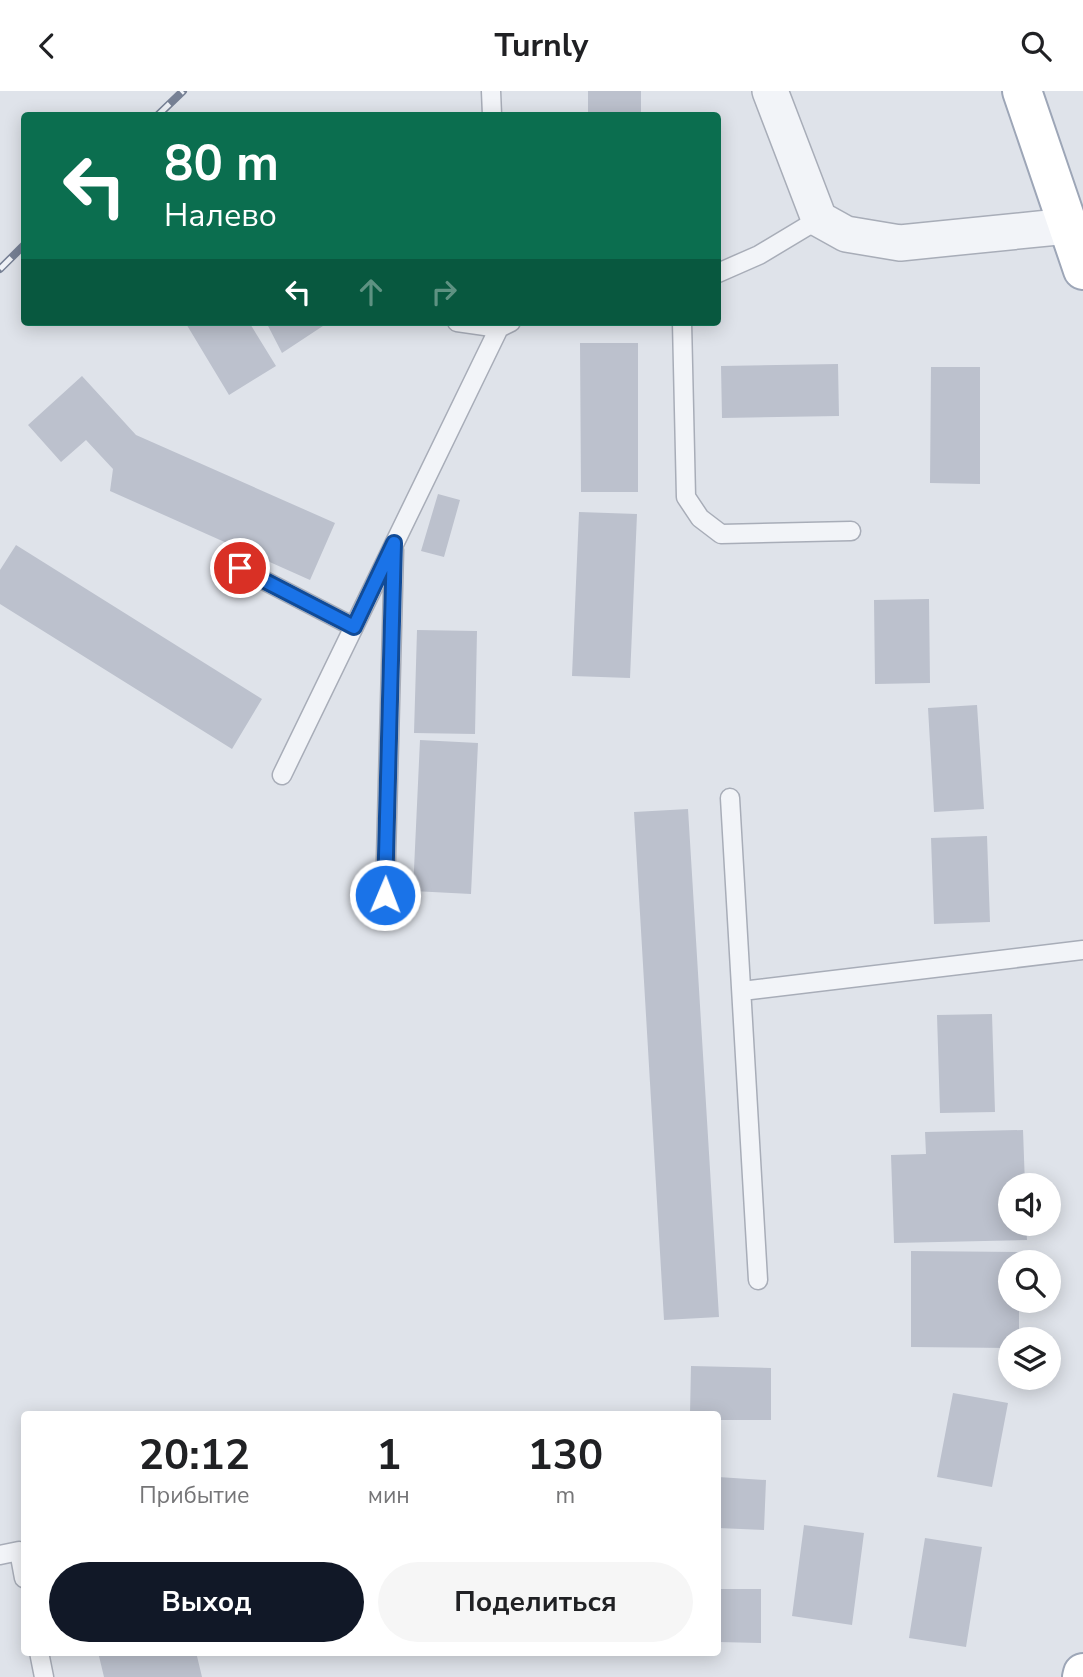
<!DOCTYPE html>
<html lang="ru">
<meta charset="utf-8">
<style>
:root{--surface:#fff;--page:#f6f6f6;--text:#202124;--muted:#757577;--accent:#111827}
body{margin:0;font-family:"Nunito Sans",sans-serif;background:var(--page);color:var(--text);height:100vh;display:flex;flex-direction:column;font-size:26px;white-space:nowrap}
*{box-sizing:border-box;margin:0}
p{font-size:23px;color:var(--muted)}
.icon{flex:none;width:38px;height:38px;fill:none;stroke:currentColor;stroke-width:2;stroke-linecap:round;stroke-linejoin:round}
.map{position:relative;flex:1;overflow:hidden}
.sheet{position:absolute;left:21px;top:1320px;width:700px;height:245px;display:flex;flex-direction:column;background:var(--surface);border-radius:7px;box-shadow:0 4px 18px #0003}
.sheet>*{flex:none}
.banner{position:absolute;left:21px;top:21px;width:700px;height:214px;border-radius:7px;box-shadow:0 4px 18px #0003;background:#0b6e4f;color:#fff;overflow:hidden}
.fabs{position:absolute;left:998px;top:1082px;display:grid;gap:14px}
.fabs a{display:grid;place-items:center;width:63px;height:63px;border-radius:50%;background:var(--surface);box-shadow:0 4px 18px #0003;font-size:35px}
.pin{position:absolute;display:grid;place-items:center;width:60px;height:60px;color:#fff;margin:-30px;border:4px solid #fff;border-radius:50%;box-shadow:0 2px 7px #0007}
.me{position:absolute;width:77px;margin:-38px;rotate:1deg;stroke-linejoin:round;filter:drop-shadow(0 0 5px #0008)}
.turn{display:flex;align-items:center;gap:24px;height:147px;padding:0 28px;font-size:32px}
.turn .icon{width:91px;height:91px;stroke-width:2.5}
.turn b{display:block;font-size:49px;line-height:60px}
.lanes{display:flex;align-items:center;height:66px;padding:0 28px;background:#0003;justify-content:center;gap:35px;direction:ltr}
.lanes .off{opacity:.35}
.eta{display:flex;justify-content:space-evenly;align-items:center;height:119px;text-align:center}
.eta b{font-size:42px;font-weight:700;line-height:49px}
.button{display:flex;gap:14px;margin-top:auto;padding:14px 28px}
.button a{flex:1;height:80px;border-radius:42px;background:var(--accent);color:#fff;font-size:28px;font-weight:700;line-height:80px;text-align:center}
.button a+a{background:var(--page);color:var(--text)}
header{display:flex;justify-content:space-between;align-items:center;height:91px;padding:0 28px;background:var(--surface);font-size:32px;font-weight:700}
.map>svg:first-child{display:block}
</style>
<header><svg class="icon" aria-label="back" viewBox="0 0 24 24"><path d="M15 5l-7 7 7 7"/></svg>Turnly<svg class="icon" aria-label="search" viewBox="0 0 24 24"><circle cx="10" cy="10" r="6"/><path d="M15 15l6 6"/></svg></header>
<div class="map">
<svg width="1083" height="1586" viewBox="0 0 1083 1586">
<rect width="100%" height="100%" fill="#dfe3ea"/>
<!-- building -->
<path fill="#bcc1cd" d="M 588,0 L 641,0 L 641,24 L 588,24 Z
M 185,231 L 249,231 L 276,275 L 229,304 Z
M 266,231 L 329,231 L 282,262 Z
M 580,252 L 638,252 L 638,401 L 581,401 Z
M 838,273 L 839,325 L 722,327 L 721,275 Z
M 931,276 L 980,276 L 980,393 L 930,392 Z
M 82,285 L 136,344 L 335,432 L 310,489 L 110,400 L 113,378 L 86,349 L 61,371 L 28,334 Z
M 438,403 L 460,409 L 444,466 L 421,460 Z
M 579,421 L 637,423 L 630,587 L 572,585 Z
M 16,454 L 262,608 L 232,658 L 0,513 L 0,479 Z
M 929,508 L 930,592 L 875,593 L 874,509 Z
M 417,539 L 477,540 L 475,643 L 414,642 Z
M 977,614 L 984,718 L 934,721 L 928,617 Z
M 420,649 L 478,652 L 471,803 L 413,800 Z
M 688,718 L 719,1226 L 664,1229 L 634,721 Z
M 987,745 L 990,831 L 934,833 L 931,747 Z
M 992,923 L 995,1021 L 940,1022 L 937,924 Z
M 1023,1039 L 1025,1094 L 1010,1094 L 1010,1132 L 1026,1132 L 1027,1149 L 894,1152 L 891,1064 L 926,1063 L 925,1041 Z
M 911,1160 L 1019,1161 L 1019,1171 L 1010,1171 L 1010,1209 L 1019,1209 L 1019,1248 L 1010,1248 L 1010,1257 L 911,1256 Z
M 691,1275 L 771,1277 L 771,1329 L 718,1329 L 718,1323 L 690,1323 Z
M 953,1302 L 1008,1312 L 992,1396 L 937,1386 Z
M 718,1386 L 766,1389 L 764,1439 L 718,1437 Z
M 804,1434 L 864,1442 L 852,1534 L 792,1525 Z
M 925,1447 L 982,1456 L 966,1556 L 909,1547 Z
M 718,1498 L 761,1498 L 761,1552 L 718,1551 Z
M 98,1561 L 196,1561 L 202,1586 L 104,1586 Z"/>
<g fill="none" stroke-linecap="round" stroke-linejoin="round">
<!-- service casing -->
<g stroke="#a8adb8" stroke-width="21">
<path id="service" d="M 491,0 L 492,24
M 718,182 L 759,164 L 819,128
M 457,231 L 499,237 L 498,231
M 682,231 L 686,406 L 700,427 L 721,443 L 851,440
M 240,477 L 354,536
M 282,684 L 499,237 L 511,231
M 730,707 L 758,1189
M 385,804 L 394,459
M 742,900 L 1083,859
M 0,1464 L 19,1460 L 24,1487
M 39,1561 L 44,1586"/>
</g>
<!-- minor casing -->
<g stroke="#a8adb8" stroke-width="38">
<path id="minor" d="M 770,0 L 819,128 L 846,143 L 900,152 L 1068,135"/>
</g>
<!-- primary casing -->
<g stroke="#9da6b7" stroke-width="42">
<path id="primary" d="M 1022,0 L 1083,179
M 1082,1586 L 1083,1582"/>
</g>
<!-- service -->
<use href="#service" stroke="#f2f4f8" stroke-width="18"/>
<!-- minor -->
<use href="#minor" stroke="#f2f4f8" stroke-width="35"/>
<!-- primary -->
<use href="#primary" stroke="#fff" stroke-width="38"/>
<!-- rail casing -->
<g stroke="#778195" stroke-width="8">
<path id="rail" d="M 158,24 L 183,0
M 0,178 L 24,154"/>
</g>
<!-- rail -->
<use href="#rail" stroke="#eff2f7" stroke-width="5" stroke-dasharray="16" stroke-linecap="butt"/>
</g>
<g fill="none" stroke-linecap="round" stroke-linejoin="round">
<!-- route casing -->
<g stroke="#114b97" stroke-width="18">
<path id="route" d="M 240,477 L 354,536 L 394,452 L 385,804"/>
</g>
<!-- route -->
<use href="#route" stroke="#1a73e8" stroke-width="12"/>
</g>
</svg>
<div class="fabs">
<a><svg class="icon" aria-label="sound" viewBox="0 0 24 24"><path d="M4 9h4l5-4v14l-5-4H4zM17 9q2 3 0 6"/></svg></a>
<a><svg class="icon" aria-label="search" viewBox="0 0 24 24"><circle cx="10" cy="10" r="6"/><path d="M15 15l6 6"/></svg></a>
<a><svg class="icon" aria-label="layers" viewBox="0 0 24 24"><path d="M12 4l9 5-9 5-9-5zM3 14l9 5 9-5"/></svg></a>
</div>
<div class="pin" style="left:240px;top:477px;background:#d93025"><svg class="icon" aria-label="arrive" viewBox="0 0 24 24"><path d="M6 21V4h12l-3 4 3 4H6"/></svg></div>
<svg class="me" style="left:385px;top:804px" viewBox="-20 -20 40 40"><circle r="17" fill="#1a73e8" stroke="#fff" stroke-width="3"/><path d="M0-11L8 9 0 5-8 9z" fill="#fff"/></svg>
<div class="banner">
<div class="turn"><svg class="icon" aria-label="left" viewBox="0 0 24 24"><path d="M17 20v-9H6M10 6l-5 5 5 5"/></svg><div><b>80 m</b>Налево</div></div>
<div class="lanes"><svg class="icon" aria-label="left" viewBox="0 0 24 24"><path d="M17 20v-9H6M10 6l-5 5 5 5"/></svg><svg class="icon off" aria-label="ahead" viewBox="0 0 24 24"><path d="M12 20V5M6 11l6-6 6 6"/></svg><svg class="icon off" aria-label="right" viewBox="0 0 24 24"><path d="M7 20v-9h11M14 6l5 5-5 5"/></svg></div>
</div>
<section class="sheet">
<div class="eta">
<div><b>20:12</b><p>Прибытие</p></div>
<div><b>1</b><p>мин</p></div>
<div><b>130</b><p>m</p></div>
</div>
<div class="button"><a>Выход</a><a>Поделиться</a></div>
</section>
</div>
